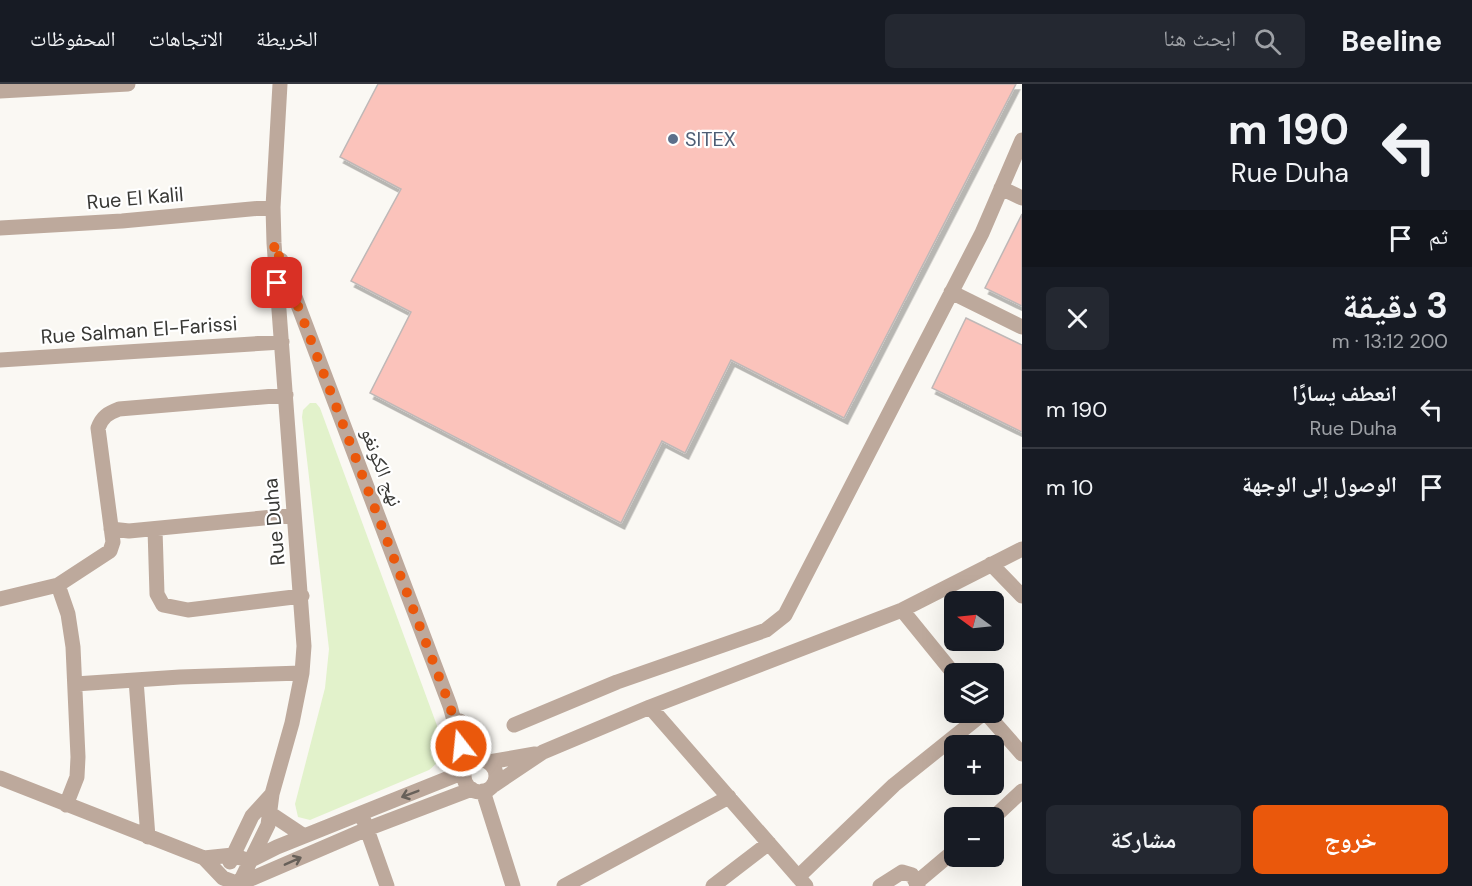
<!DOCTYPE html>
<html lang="ar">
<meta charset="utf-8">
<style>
:root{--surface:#171b24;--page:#242831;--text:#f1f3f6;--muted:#9ea1a6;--line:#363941;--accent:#ea580c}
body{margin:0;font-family:"DM Sans","Noto Naskh Arabic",sans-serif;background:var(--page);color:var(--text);direction:rtl;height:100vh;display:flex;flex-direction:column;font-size:22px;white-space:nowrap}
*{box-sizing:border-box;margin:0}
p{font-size:20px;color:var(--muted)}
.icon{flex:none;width:33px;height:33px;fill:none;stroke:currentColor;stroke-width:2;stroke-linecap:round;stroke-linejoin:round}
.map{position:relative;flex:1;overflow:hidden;direction:ltr}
.panel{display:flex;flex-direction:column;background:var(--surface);width:450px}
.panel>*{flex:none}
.hud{background:#171b24;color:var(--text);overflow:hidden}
.needle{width:39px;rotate:285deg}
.controls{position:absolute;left:944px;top:507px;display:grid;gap:12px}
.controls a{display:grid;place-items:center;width:60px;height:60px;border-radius:9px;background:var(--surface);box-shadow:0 6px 24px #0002;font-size:30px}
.pin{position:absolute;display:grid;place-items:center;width:51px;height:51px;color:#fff;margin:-26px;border-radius:12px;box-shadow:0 3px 9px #0006}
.me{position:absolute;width:66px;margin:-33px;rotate:344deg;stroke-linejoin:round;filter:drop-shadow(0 0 4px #0008)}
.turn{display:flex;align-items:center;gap:21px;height:126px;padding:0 24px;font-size:27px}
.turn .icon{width:78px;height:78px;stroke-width:2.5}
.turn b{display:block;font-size:42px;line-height:51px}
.then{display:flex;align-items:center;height:57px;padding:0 24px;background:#0003;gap:12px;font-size:22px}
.round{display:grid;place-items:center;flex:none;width:63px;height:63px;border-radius:9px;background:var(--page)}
.overview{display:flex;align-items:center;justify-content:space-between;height:102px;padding:0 24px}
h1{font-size:36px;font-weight:700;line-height:45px}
.primary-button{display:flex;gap:12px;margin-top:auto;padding:12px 24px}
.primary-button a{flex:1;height:69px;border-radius:9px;background:var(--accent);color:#fff;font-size:24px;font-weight:700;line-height:69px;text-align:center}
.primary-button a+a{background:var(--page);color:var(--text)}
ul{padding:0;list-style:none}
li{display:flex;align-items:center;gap:18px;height:78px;padding:0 24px;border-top:2px solid var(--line)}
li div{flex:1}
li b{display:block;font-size:22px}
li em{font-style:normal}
header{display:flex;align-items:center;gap:36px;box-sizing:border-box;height:84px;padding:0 30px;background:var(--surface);border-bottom:2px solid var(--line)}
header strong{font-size:28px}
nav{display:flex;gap:33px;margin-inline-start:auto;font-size:21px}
.search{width:420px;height:54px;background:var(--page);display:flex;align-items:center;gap:15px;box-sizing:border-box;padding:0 21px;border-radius:9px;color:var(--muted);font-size:22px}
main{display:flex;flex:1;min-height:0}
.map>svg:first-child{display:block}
</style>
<header>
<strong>Beeline</strong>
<div class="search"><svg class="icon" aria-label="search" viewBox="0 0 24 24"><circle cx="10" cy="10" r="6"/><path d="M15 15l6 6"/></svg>ابحث هنا</div>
<nav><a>الخريطة</a><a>الاتجاهات</a><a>المحفوظات</a></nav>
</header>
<main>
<section class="panel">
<div class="hud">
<div class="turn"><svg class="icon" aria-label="left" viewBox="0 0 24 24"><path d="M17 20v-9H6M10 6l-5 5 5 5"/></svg><div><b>190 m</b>Rue Duha</div></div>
<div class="then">ثم<svg class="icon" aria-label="arrive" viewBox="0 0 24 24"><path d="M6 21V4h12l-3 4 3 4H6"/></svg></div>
</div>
<div class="overview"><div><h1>3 دقيقة</h1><p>200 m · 13:12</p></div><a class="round"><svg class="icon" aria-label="close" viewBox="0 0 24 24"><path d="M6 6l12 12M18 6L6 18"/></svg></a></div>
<ul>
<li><svg class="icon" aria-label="left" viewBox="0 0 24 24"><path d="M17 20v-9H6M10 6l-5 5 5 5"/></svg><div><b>انعطف يسارًا</b><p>Rue Duha</p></div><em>190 m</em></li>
<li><svg class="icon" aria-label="arrive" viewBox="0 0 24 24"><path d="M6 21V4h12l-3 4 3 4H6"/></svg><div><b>الوصول إلى الوجهة</b></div><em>10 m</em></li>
</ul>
<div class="primary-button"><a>خروج</a><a>مشاركة</a></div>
</section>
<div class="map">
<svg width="1022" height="802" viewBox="0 0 1022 802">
<defs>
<filter id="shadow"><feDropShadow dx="3.5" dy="6" stdDeviation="0" flood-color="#0004"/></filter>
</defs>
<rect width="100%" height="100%" fill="#faf8f3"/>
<!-- green -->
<path fill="#e2f2cb" d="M 310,319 L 316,319 L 320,324 L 439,647 C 443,664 444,675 429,686 L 310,736 L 298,733 L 295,720 L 325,604 L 329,565 L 302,333 L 303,326 Z"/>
<!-- building -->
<path fill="#fbc3bb" stroke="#bfb8b7" stroke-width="1.5" filter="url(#shadow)" d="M 378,0 L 1016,0 L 844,334 L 731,276 L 685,369 L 662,357 L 621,439 L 370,309 L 411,228 L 351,197 L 401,105 L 340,73 Z
M 1022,130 L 1022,222 L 985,204 Z
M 966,234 L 1022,261 L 1022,348 L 932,304 Z"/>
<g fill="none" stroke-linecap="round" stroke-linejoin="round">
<!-- minor -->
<path stroke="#bda99c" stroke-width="15" d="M 0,7 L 128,0
M 1001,104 L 1022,114
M 0,144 L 122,137 L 273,123
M 281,176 L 450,622 L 467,683
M 951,208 L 1022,243
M 0,276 L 282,258
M 111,445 L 129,447 L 294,431
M 155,445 L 157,510 L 163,521 L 188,526 L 302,512
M 991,480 L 1022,512
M 58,501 L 68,530 L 73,563 L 78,673 L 77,693 L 66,721
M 0,515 L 58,501 L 110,467 L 113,458 L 98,344 C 102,333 108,329 119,325 L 286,311
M 902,526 L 954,590
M 136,596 L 148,753
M 75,600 L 180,593 L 302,589
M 650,623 L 806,802
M 985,628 L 1022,670
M 460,637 L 483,675
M 514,641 L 617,598 L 766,546 L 785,531 L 982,149 L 1022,56
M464 692a16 16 0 1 1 32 0a16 16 0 1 1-32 0Z
M 489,678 L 535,670
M 0,694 L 204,774 L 223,794 L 239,800 L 367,745 L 472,705
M 494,701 L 543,668 L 650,623 L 902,526 L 1022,465
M 483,707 L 513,802
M 271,730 L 304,752
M 993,734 L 1022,707
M 364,737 L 387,802
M 204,774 L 233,771 L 249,777 L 277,763 L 464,688
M 230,778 L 252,732 L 272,710
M 798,793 L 894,701 L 985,628
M 916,799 L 954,767
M 238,802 L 268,741 L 272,710 L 292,639 L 302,589 L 304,562 L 274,159 L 273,123 L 280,0
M 564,802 L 729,713
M 713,802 L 769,759
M 880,802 L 902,788 L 912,791 L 918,802"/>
</g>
<!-- one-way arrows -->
<defs><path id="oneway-shaft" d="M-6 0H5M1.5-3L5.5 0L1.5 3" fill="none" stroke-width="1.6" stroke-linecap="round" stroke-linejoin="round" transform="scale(1.5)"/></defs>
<g stroke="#676059">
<use href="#oneway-shaft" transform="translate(410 710) rotate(159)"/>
<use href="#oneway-shaft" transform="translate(293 777) rotate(-24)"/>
</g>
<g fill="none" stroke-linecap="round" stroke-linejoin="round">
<!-- route -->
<path stroke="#ea580c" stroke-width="10" stroke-dasharray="0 18" d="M 277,199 L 274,159 L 450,622 L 461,662"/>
</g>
<!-- markers -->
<circle fill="#5c6f8a" stroke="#fff" stroke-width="2" cx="673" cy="55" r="6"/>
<g text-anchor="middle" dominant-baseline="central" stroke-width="4.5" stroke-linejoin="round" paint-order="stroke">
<!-- service labels -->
<g font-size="20" fill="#4e5e75" stroke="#fff" text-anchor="start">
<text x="685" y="55">SITEX</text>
</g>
<!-- street labels -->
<g font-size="20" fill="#383835" stroke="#fff">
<text transform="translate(135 114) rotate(-5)">Rue El Kalil</text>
<text transform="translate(139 246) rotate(-4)">Rue Salman El-Farissi</text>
<text transform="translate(382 383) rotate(69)">نهج الكونغو</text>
<text transform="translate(274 438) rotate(-95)">Rue Duha</text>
</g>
</g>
</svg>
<div class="controls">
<a><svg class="needle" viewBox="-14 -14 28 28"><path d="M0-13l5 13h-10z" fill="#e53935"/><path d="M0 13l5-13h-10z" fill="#9ea1a6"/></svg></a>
<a><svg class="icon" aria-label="layers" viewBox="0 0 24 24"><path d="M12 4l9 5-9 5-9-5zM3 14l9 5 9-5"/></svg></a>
<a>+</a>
<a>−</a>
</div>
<div class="pin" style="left:277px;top:199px;background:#d93025"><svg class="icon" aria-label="arrive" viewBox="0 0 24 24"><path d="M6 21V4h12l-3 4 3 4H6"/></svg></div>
<svg class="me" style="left:461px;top:662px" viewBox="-20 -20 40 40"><circle r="17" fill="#ea580c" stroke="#fff" stroke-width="3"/><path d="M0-11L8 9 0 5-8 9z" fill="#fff"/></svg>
</div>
</main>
